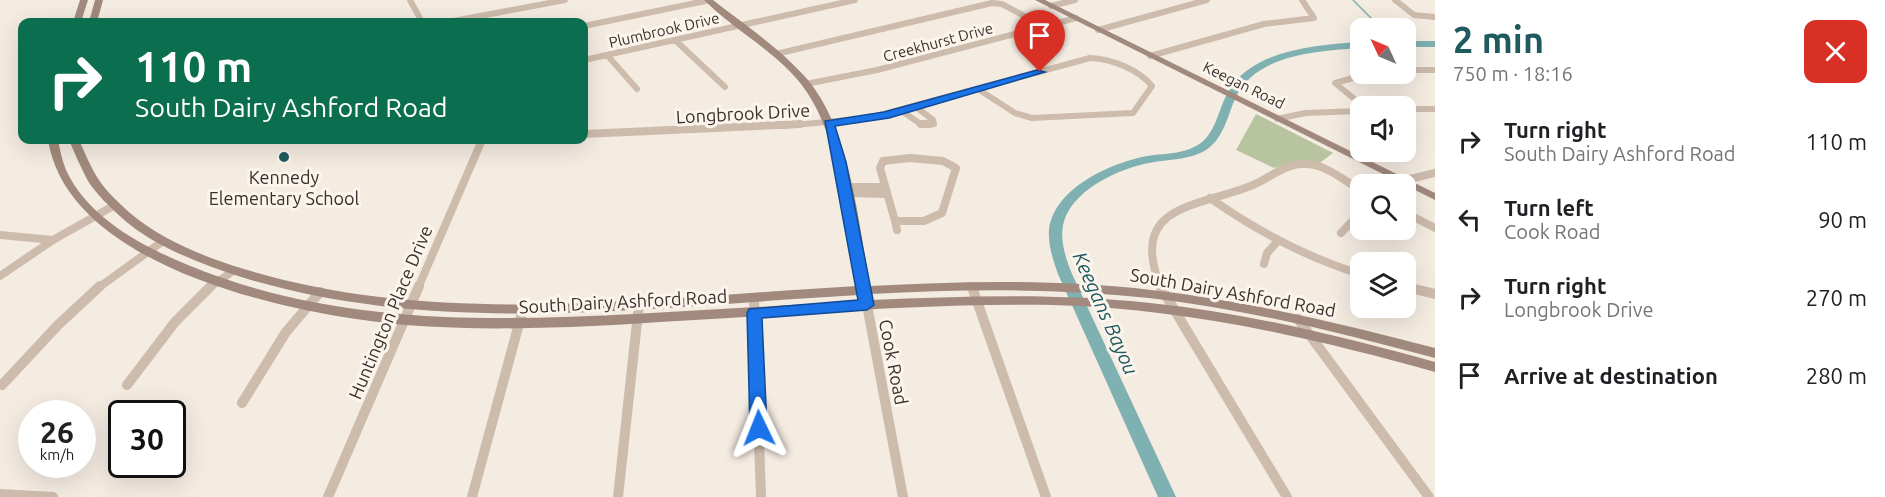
<!DOCTYPE html>
<meta charset="utf-8">
<style>
:root{--surface:#fff;--page:#f2f2f2;--text:#202124;--muted:#757577;--accent:#1f5a5e}
body{margin:0;font-family:Ubuntu,sans-serif;background:var(--page);color:var(--text);height:100vh;display:flex;flex-direction:column;font-size:22px;white-space:nowrap}
*{box-sizing:border-box;margin:0}
p{font-size:20px;color:var(--muted)}
.icon{flex:none;width:33px;height:33px;fill:none;stroke:currentColor;stroke-width:2;stroke-linecap:round;stroke-linejoin:round}
.map{position:relative;flex:1;overflow:hidden}
.side{display:flex;flex-direction:column;background:var(--surface);width:450px}
.side>*{flex:none}
.banner{position:absolute;left:18px;top:18px;width:570px;height:126px;border-radius:12px;box-shadow:0 6px 24px #0002;background:#0b6e4f;color:#fff;overflow:hidden}
.needle{width:39px;rotate:314deg}
.controls{position:absolute;left:1350px;top:18px;display:grid;gap:12px}
.controls a{display:grid;place-items:center;width:66px;height:66px;border-radius:12px;background:var(--surface);box-shadow:0 6px 24px #0002;font-size:30px}
.speed{position:absolute;left:18px;top:400px;display:flex;gap:12px;font-size:30px;font-weight:700;text-align:center}
.speed>*{display:grid;place-content:center;width:78px;height:78px;border-radius:50%;background:var(--surface);box-shadow:0 6px 24px #0002;line-height:1}
.speed small{font-size:15px;font-weight:400}
.speed .limit{border:3px solid #111;border-radius:9px;background:#fff;color:#111}
.pin{position:absolute;display:grid;place-items:center;width:51px;height:51px;color:#fff;margin:-62px -26px;border-radius:50% 50% 50% 0;rotate:-45deg;box-shadow:0 0 6px #0007}
.pin .icon{rotate:45deg}
.me{position:absolute;width:66px;margin:-33px;rotate:358deg;stroke-linejoin:round;filter:drop-shadow(0 0 4px #0008)}
.turn{display:flex;align-items:center;gap:21px;height:126px;padding:0 18px;font-size:27px}
.turn .icon{width:78px;height:78px;stroke-width:2.5}
.turn b{display:block;font-size:42px;line-height:51px}
.round{display:grid;place-items:center;flex:none;width:63px;height:63px;border-radius:12px;background:var(--page)}
.overview{display:flex;align-items:center;justify-content:space-between;height:102px;padding:0 18px}
h1{font-size:36px;font-weight:700;line-height:45px;color:var(--accent)}
ul{padding:0;list-style:none}
li{display:flex;align-items:center;gap:18px;height:78px;padding:0 18px}
li div{flex:1}
li b{display:block;font-size:22px}
li em{font-style:normal}
main{display:flex;flex:1;min-height:0}
.map>svg:first-child{display:block}
</style>
<main>
<div class="map">
<svg width="1435" height="497" viewBox="0 0 1435 497">
<rect width="100%" height="100%" fill="#f4ebe1"/>
<!-- green -->
<path fill="#b8c4a0" d="M 1256,114 L 1333,153 L 1317,165 L 1297,162 L 1274,168 L 1236,150 Z"/>
<g fill="none" stroke-linecap="round" stroke-linejoin="round">
<!-- stream -->
<path stroke="#7fb0b2" stroke-width="1.5" d="M 1353,0 L 1381,28
M 1406,40 L 1413,44"/>
<!-- river -->
<path fill="#7fb0b2" fill-rule="evenodd" d="M 1406,41 L 1435,41 L 1435,47 L 1406,47 Z
M 1360,42 L 1360,48 C 1319,51 1254,54 1235,99 C 1227,117 1224,138 1206,150 C 1188,161 1164,159 1144,164 C 1114,171 1070,192 1063,225 C 1060,242 1066,259 1072,274 L 1176,497 L 1158,497 L 1058,274 C 1053,260 1048,245 1049,230 C 1054,189 1107,165 1142,157 C 1160,153 1180,155 1196,146 C 1215,136 1217,114 1226,96 C 1247,50 1315,45 1360,42 Z"/>
<!-- street-far2 -->
<path stroke="#cdbbac" stroke-width="6" d="M 410,0 L 422,22
M 1395,0 L 1414,15 L 1435,17
M 1051,6 L 1075,0
M 448,22 L 565,0
M 584,26 L 710,0
M 1098,30 L 1207,0
M 675,40 L 725,87
M 776,54 L 992,3 L 1002,4 L 1045,27
M 607,55 L 637,89
M 1150,56 L 1264,24 L 1314,18 L 1302,0
M 584,60 L 855,0
M 1406,70 L 1435,70
M 806,84 L 877,70 L 1076,18
M 1363,106 L 1335,83 L 1367,74
M 1406,109 L 1435,109
M 902,111 L 922,125 L 934,124 L 933,120 L 916,107
M 1277,119 L 1305,113 L 1360,111
M 783,126 L 869,118 L 1090,58 C 1112,59 1138,69 1152,86 L 1133,113 L 1032,118 L 1015,113 L 978,89"/>
<!-- street-far1 -->
<path stroke="#cdbbac" stroke-width="8" d="M 921,124 L 930,124
M 584,134 L 800,124
M 910,158 L 943,161 L 956,168 L 942,213 L 924,221 L 895,221 L 880,168 L 883,161 Z
M 1402,181 L 1435,173
M 844,187 L 885,187
M 845,193 L 887,194
M 1210,198 C 1257,231 1305,257 1360,274
M 1406,213 L 1435,228
M 895,221 L 897,230
M 1341,233 L 1360,213
M 0,235 L 53,240
M 1264,264 L 1267,253 L 1276,243
M 0,276 L 53,240 L 115,205
M 1406,287 L 1410,288
M 98,288 L 163,241
M 209,288 L 233,271
M 418,288 L 482,140
M 1161,288 C 1128,207 1191,208 1248,187 C 1268,180 1285,162 1307,164 C 1326,165 1344,180 1360,190"/>
<!-- street -->
<path stroke="#cdbbac" stroke-width="10" d="M 1160,286 L 1287,497
M 972,287 L 1046,497
M 1406,287 L 1435,294
M 754,299 L 761,497
M 867,305 L 903,497
M 1298,319 L 1429,497
M 2,385 L 58,325 L 100,286
M 127,385 L 175,322 L 211,286
M 242,403 L 286,332 L 320,292
M 0,494 L 53,497
M 328,497 L 419,286
M 472,497 L 523,309
M 618,497 L 639,304"/>
<!-- secondary -->
<path fill="#a18a7d" fill-rule="evenodd" d="M 80,0 L 88,0 L 81,22 L 73,22 Z
M 95,0 L 103,0 L 97,22 L 89,22 Z
M 704,0 L 713,0 C 745,25 781,49 808,80 C 851,133 858,220 870,286 C 963,281 1058,279 1151,290 C 1247,301 1341,323 1435,348 L 1435,358 C 1341,333 1246,309 1149,298 C 1057,288 964,289 871,294 L 872,300 C 965,296 1058,293 1150,303 C 1247,313 1341,336 1435,362 L 1435,372 C 1310,337 1183,308 1052,305 C 927,303 802,314 677,321 C 586,327 495,332 405,325 C 296,315 69,270 48,140 L 58,140 C 60,150 62,160 66,170 C 88,218 142,246 188,265 C 331,324 483,322 634,314 C 710,310 785,305 860,301 L 859,295 C 653,306 439,339 238,276 C 199,263 153,246 122,218 C 111,208 96,194 88,181 C 81,168 75,154 69,140 L 79,140 C 85,153 91,168 99,180 C 106,191 120,204 130,213 C 162,240 204,257 244,269 C 438,329 657,297 857,286 C 848,225 840,133 801,84 C 774,50 734,30 704,0 Z
M 1035,0 L 1045,0 L 1435,193 L 1435,200 Z"/>
</g>
<!-- route -->
<path fill="#1a73e8" stroke="#114b97" stroke-width="1.5" d="M 1037,70 L 1045,72 L 889,118 L 835,126 L 846,162 L 874,305 L 867,310 L 762,318 L 767,428 L 765,433 L 753,433 L 750,428 L 747,313 L 749,309 L 858,300 L 825,121 L 884,112 Z"/>
<!-- markers -->
<circle fill="#1f5a5e" stroke="#fbf5ee" stroke-width="2" cx="284" cy="157" r="6"/>
<g text-anchor="middle" dominant-baseline="central" stroke-width="6" stroke-linejoin="round" paint-order="stroke">
<!-- far-street labels -->
<g font-size="15" fill="#3b302b" stroke="#fbf5ee">
<text transform="translate(664 30) rotate(-13)">Plumbrook Drive</text>
<text transform="translate(938 42) rotate(-15)">Creekhurst Drive</text>
<text transform="translate(1244 85) rotate(26)">Keegan Road</text>
</g>
<!-- street labels -->
<g font-size="18" fill="#3b302b" stroke="#fbf5ee">
<text transform="translate(743 113) rotate(-3)">Longbrook Drive</text>
<text transform="translate(1233 292) rotate(10)">South Dairy Ashford Road</text>
<text transform="translate(623 301) rotate(-3)">South Dairy Ashford Road</text>
<text transform="translate(390 312) rotate(-67)">Huntington Place Drive</text>
<text transform="translate(894 362) rotate(79)">Cook Road</text>
</g>
<!-- poi labels -->
<g font-size="18" fill="#3b302b" stroke="#fbf5ee">
<text x="284" y="177">Kennedy<tspan x="284" dy="21">Elementary School</tspan></text>
</g>
<!-- water labels -->
<g font-size="20" font-style="italic" fill="#1f5a5e" stroke="#fbf5ee">
<text transform="translate(1106 313) rotate(66)">Keegans Bayou</text>
</g>
</g>
</svg>
<div class="controls">
<a><svg class="needle" viewBox="-14 -14 28 28"><path d="M0-13l5 13h-10z" fill="#e53935"/><path d="M0 13l5-13h-10z" fill="#757577"/></svg></a>
<a><svg class="icon" aria-label="sound" viewBox="0 0 24 24"><path d="M4 9h4l5-4v14l-5-4H4zM17 9q2 3 0 6"/></svg></a>
<a><svg class="icon" aria-label="search" viewBox="0 0 24 24"><circle cx="10" cy="10" r="6"/><path d="M15 15l6 6"/></svg></a>
<a><svg class="icon" aria-label="layers" viewBox="0 0 24 24"><path d="M12 4l9 5-9 5-9-5zM3 14l9 5 9-5"/></svg></a>
</div>
<div class="speed"><div>26<small>km/h</small></div><div class="limit">30</div></div>
<div class="pin" style="left:1040px;top:72px;background:#d93025"><svg class="icon" aria-label="arrive" viewBox="0 0 24 24"><path d="M6 21V4h12l-3 4 3 4H6"/></svg></div>
<svg class="me" style="left:759px;top:428px" viewBox="-20 -20 40 40"><path d="M0-17L14 15 0 8-14 15z" fill="#1a73e8" stroke="#fff" stroke-width="4"/></svg>
<div class="banner">
<div class="turn"><svg class="icon" aria-label="right" viewBox="0 0 24 24"><path d="M7 20v-9h11M14 6l5 5-5 5"/></svg><div><b>110 m</b>South Dairy Ashford Road</div></div>
</div>
</div>
<section class="side">
<div class="overview"><div><h1>2 min</h1><p>750 m · 18:16</p></div><a class="round" style="background:#d93025;color:#fff"><svg class="icon" aria-label="close" viewBox="0 0 24 24"><path d="M6 6l12 12M18 6L6 18"/></svg></a></div>
<ul>
<li><svg class="icon" aria-label="right" viewBox="0 0 24 24"><path d="M7 20v-9h11M14 6l5 5-5 5"/></svg><div><b>Turn right</b><p>South Dairy Ashford Road</p></div><em>110 m</em></li>
<li><svg class="icon" aria-label="left" viewBox="0 0 24 24"><path d="M17 20v-9H6M10 6l-5 5 5 5"/></svg><div><b>Turn left</b><p>Cook Road</p></div><em>90 m</em></li>
<li><svg class="icon" aria-label="right" viewBox="0 0 24 24"><path d="M7 20v-9h11M14 6l5 5-5 5"/></svg><div><b>Turn right</b><p>Longbrook Drive</p></div><em>270 m</em></li>
<li><svg class="icon" aria-label="arrive" viewBox="0 0 24 24"><path d="M6 21V4h12l-3 4 3 4H6"/></svg><div><b>Arrive at destination</b></div><em>280 m</em></li>
</ul>
</section>
</main>
